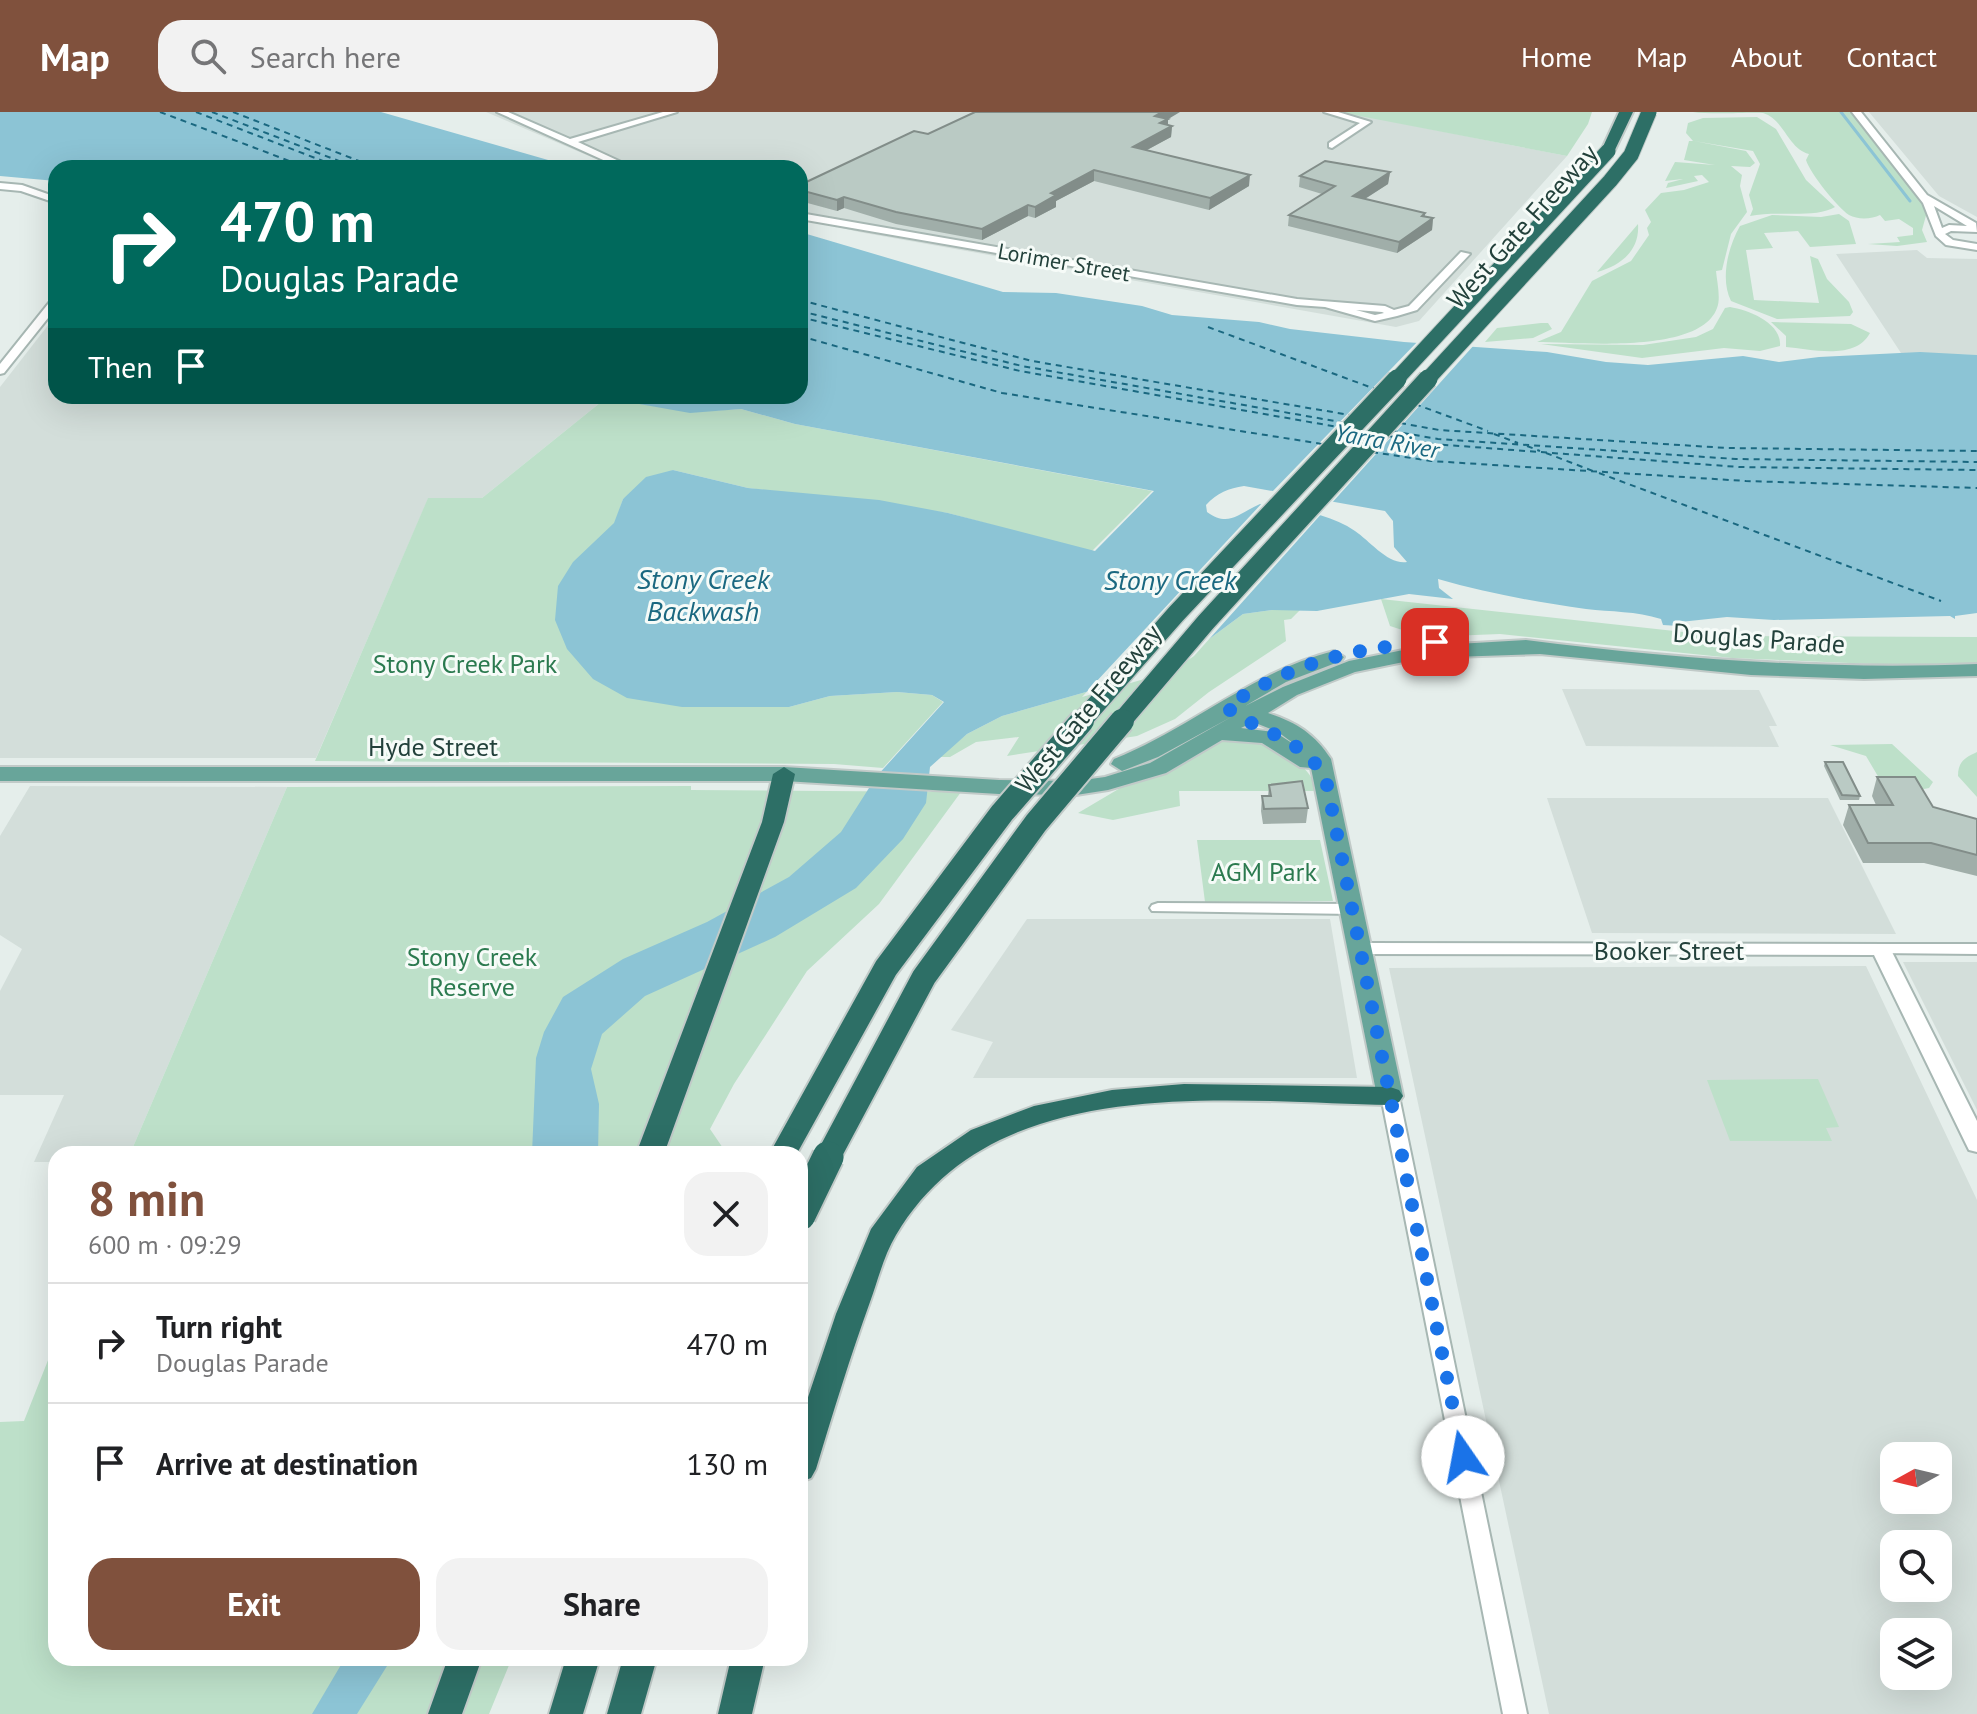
<!DOCTYPE html>
<meta charset="utf-8">
<style>
:root{--surface:#fff;--page:#f2f2f2;--text:#202124;--muted:#757577;--line:#e0e0e0;--accent:#80513d}
body{margin:0;font-family:"PT Sans",sans-serif;background:var(--page);color:var(--text);height:100vh;display:flex;flex-direction:column;font-size:30px;white-space:nowrap}
*{box-sizing:border-box;margin:0}
p{font-size:26px;color:var(--muted)}
.icon{flex:none;width:44px;height:44px;fill:none;stroke:currentColor;stroke-width:2;stroke-linecap:round;stroke-linejoin:round}
.map{position:relative;flex:1;overflow:hidden}
.side{position:absolute;left:48px;top:1034px;width:760px;height:520px;display:flex;flex-direction:column;background:var(--surface);border-radius:24px;box-shadow:0 8px 32px #0002}
.side>*{flex:none}
.top-card{position:absolute;left:48px;top:48px;width:760px;height:244px;border-radius:24px;box-shadow:0 8px 32px #0002;background:#00695c;color:#fff;overflow:hidden}
.needle{width:52px;rotate:262deg}
.controls{position:absolute;left:1880px;top:1330px;display:grid;gap:16px}
.controls a{display:grid;place-items:center;width:72px;height:72px;border-radius:16px;background:var(--surface);box-shadow:0 8px 32px #0002;font-size:40px}
.pin{position:absolute;display:grid;place-items:center;width:68px;height:68px;color:#fff;margin:-34px;border-radius:16px;box-shadow:0 4px 12px #0006}
.me{position:absolute;width:88px;margin:-44px;rotate:348deg;stroke-linejoin:round;filter:drop-shadow(0 0 6px #0008)}
.turn{display:flex;align-items:center;gap:28px;height:168px;padding:0 40px;font-size:36px}
.turn .icon{width:104px;height:104px;stroke-width:2.5}
.turn b{display:block;font-size:56px;line-height:68px}
.then{display:flex;align-items:center;height:76px;padding:0 40px;background:#0003;gap:16px;font-size:30px}
.round{display:grid;place-items:center;flex:none;width:84px;height:84px;border-radius:24px;background:var(--page)}
.headline{display:flex;align-items:center;justify-content:space-between;height:136px;padding:0 40px}
h1{font-size:48px;font-weight:600;line-height:60px;color:var(--accent)}
.primary-button{display:flex;gap:16px;margin-top:auto;padding:16px 40px}
.primary-button a{flex:1;height:92px;border-radius:24px;background:var(--accent);color:#fff;font-size:32px;font-weight:600;line-height:92px;text-align:center}
.primary-button a+a{background:var(--page);color:var(--text)}
ul{padding:0;list-style:none}
li{display:flex;align-items:center;gap:24px;height:120px;padding:0 40px;border-top:2px solid var(--line)}
li div{flex:1}
li b{display:block;font-size:30px}
li em{font-style:normal}
header{display:flex;align-items:center;gap:48px;box-sizing:border-box;height:112px;padding:0 40px;background:var(--accent);color:#fff}
header strong{font-size:38px}
nav{display:flex;gap:44px;margin-inline-start:auto;font-size:28px}
.search{width:560px;height:72px;background:var(--page);display:flex;align-items:center;gap:20px;box-sizing:border-box;padding:0 28px;border-radius:24px;color:var(--muted);font-size:30px}
.map>svg:first-child{display:block}
</style>
<header>
<strong>Map</strong>
<div class="search"><svg class="icon" aria-label="search" viewBox="0 0 24 24"><circle cx="10" cy="10" r="6"/><path d="M15 15l6 6"/></svg>Search here</div>
<nav><a>Home</a><a>Map</a><a>About</a><a>Contact</a></nav>
</header>
<div class="map">
<svg width="1977" height="1602" viewBox="0 0 1977 1602">
<rect width="100%" height="100%" fill="#e5eeeb"/>
<!-- built -->
<path fill="#d3deda" fill-rule="evenodd" d="M 486,0 L 1344,0 L 1567,44 L 1419,209 L 1396,215 L 859,120 L 800,106 L 800,56 L 617,56 Z
M 1869,0 L 1977,0 L 1977,105 L 1939,84 Z
M 1917,138 L 1927,146 L 1977,147 L 1977,243 L 1901,241 L 1836,142 Z
M 56,203 L 56,284 L 606,286 L 482,386 L 428,387 L 316,646 L 0,646 L 0,275 Z
M 1562,577 L 1759,578 L 1777,614 L 1769,614 L 1779,635 L 1586,634 Z
M 30,674 L 287,675 L 130,1042 L 56,1042 L 56,1050 L 34,1050 L 64,983 L 0,983 L 0,879 L 22,837 L 0,823 L 0,724 Z
M 1547,686 L 1828,686 L 1896,822 L 1592,821 Z
M 1027,807 L 1330,807 L 1357,966 L 973,966 L 993,930 L 951,918 Z
M 1903,850 L 1977,850 L 1977,998 Z
M 1866,854 L 1977,1088 L 1977,1602 L 1549,1602 L 1389,856 ZM 1894,1344 L 1938,1344 L 1938,1388 L 1894,1388 ZM 1894,1432 L 1938,1432 L 1938,1476 L 1894,1476 ZM 1894,1520 L 1938,1520 L 1938,1564 L 1894,1564 Z"/>
<!-- green -->
<path fill="#bde0c9" d="M 1339,0 L 1592,0 L 1588,12 L 1567,44 Z
M 1693,0 L 1851,0 L 1922,89 L 1927,100 L 1922,118 L 1927,130 L 1897,134 L 1868,132 L 1900,130 L 1897,125 L 1913,123 L 1913,116 L 1899,107 L 1885,109 L 1880,103 C 1872,107 1858,108 1849,103 C 1837,95 1810,61 1806,48 L 1809,42 C 1788,37 1784,7 1763,1 C 1748,0 1713,3 1693,0 Z
M 1757,5 L 1776,17 L 1806,68 L 1835,95 C 1815,107 1775,98 1750,104 L 1753,97 L 1749,83 L 1760,52 L 1753,39 L 1694,29 L 1746,39 L 1755,51 L 1750,55 L 1731,54 L 1742,63 L 1740,74 L 1747,100 L 1731,122 L 1722,158 L 1716,159 C 1717,170 1721,186 1717,196 C 1700,243 1577,230 1537,230 L 1561,220 L 1592,169 L 1631,149 L 1649,123 L 1647,116 L 1651,110 L 1645,98 L 1661,81 L 1684,78 L 1709,70 L 1702,63 L 1694,64 L 1698,69 L 1666,76 L 1668,71 L 1683,67 L 1665,69 L 1675,50 L 1715,53 L 1684,48 L 1689,29 L 1693,29 L 1686,21 L 1688,11 L 1703,6 Z
M 1839,102 L 1849,109 L 1856,132 L 1810,135 L 1798,119 L 1764,121 L 1773,136 L 1746,138 L 1754,188 L 1819,191 L 1810,144 L 1818,147 L 1827,167 L 1849,190 L 1853,200 L 1850,204 L 1777,207 L 1731,189 C 1720,167 1728,135 1740,114 L 1772,103 L 1821,105 Z
M 1638,112 C 1640,139 1620,154 1597,160 Z
M 1730,195 C 1749,198 1782,211 1780,234 L 1760,239 L 1724,236 L 1642,246 L 1541,232 L 1643,233 L 1696,225 L 1713,217 L 1725,196 Z
M 1771,210 L 1851,212 L 1870,221 C 1855,249 1811,237 1786,235 L 1786,224 Z
M 1541,211 L 1548,211 L 1552,217 L 1533,226 L 1485,230 L 1497,216 Z
M 606,286 L 690,300 L 741,297 L 795,312 L 1152,379 L 1091,440 L 948,401 L 748,376 L 673,358 L 623,387 L 615,411 L 596,430 L 682,595 L 789,595 L 830,584 L 897,580 L 932,583 L 943,590 L 883,656 L 834,652 L 315,649 L 428,386 L 482,386 Z
M 1381,487 L 1720,524 L 1977,525 L 1977,552 L 1947,555 L 1732,546 L 1500,522 L 1424,525 L 1390,514 Z
M 1272,498 L 1300,498 L 1291,507 L 1284,508 L 1286,529 L 1209,580 L 1175,607 L 1137,624 L 1007,644 L 1019,625 L 976,630 L 950,645 L 939,645 L 967,622 L 1002,604 L 1170,556 L 1243,502 Z
M 1255,627 C 1280,640 1309,649 1317,679 L 1179,679 L 1180,694 L 1113,708 L 1078,701 L 1127,672 L 1171,657 L 1222,628 Z
M 1892,632 L 1933,670 L 1929,676 L 1919,678 L 1879,666 L 1866,644 L 1830,633 Z
M 1977,640 L 1977,685 L 1958,664 C 1958,650 1964,646 1977,640 Z
M 691,674 L 691,678 L 961,680 L 879,792 L 807,859 L 734,972 L 710,1017 L 727,1042 L 130,1042 L 287,675 Z
M 1197,728 L 1320,728 L 1333,789 L 1205,790 Z
M 1818,967 L 1839,1015 L 1826,1016 L 1832,1029 L 1730,1029 L 1707,968 Z
M 56,1228 L 56,1546 L 512,1546 L 489,1602 L 0,1602 L 0,1310 L 24,1309 Z"/>
<!-- water -->
<path fill="#8cc4d5" fill-rule="evenodd" d="M 0,0 L 381,0 L 576,56 L 56,56 L 56,69 L 0,64 Z
M 800,120 L 1003,180 L 1056,181 L 1142,194 L 1172,203 L 1259,210 L 1290,217 L 1404,230 L 1547,240 L 1606,250 L 1648,253 L 1743,244 L 1779,250 L 1819,245 L 1920,240 L 1977,243 L 1977,501 L 1955,504 L 1955,507 L 1950,504 L 1774,508 L 1727,505 L 1680,510 L 1679,514 L 1663,513 L 1661,507 C 1636,499 1611,500 1586,497 C 1536,490 1486,481 1438,467 L 1439,476 L 1453,487 L 1409,482 L 1317,499 L 1272,498 L 1243,502 L 1170,556 L 1002,604 L 967,622 L 930,655 L 926,691 L 903,727 L 856,776 L 775,825 L 645,884 L 602,922 L 591,957 L 599,992 L 598,1042 L 532,1042 L 536,946 L 544,920 L 563,885 L 623,847 L 707,810 L 789,765 L 841,720 L 876,665 L 944,590 L 932,583 L 897,580 L 830,584 L 789,595 L 682,595 L 627,586 L 593,567 L 567,537 L 555,508 L 558,474 L 573,450 L 614,411 L 623,387 L 646,365 L 673,358 L 748,376 L 879,388 L 948,401 L 1095,439 L 1154,379 L 795,312 L 741,297 L 690,301 L 594,284 L 800,284 ZM 1244,374 L 1385,399 L 1393,409 L 1394,435 L 1407,450 C 1388,453 1370,429 1355,419 C 1328,400 1292,398 1260,392 C 1239,401 1229,416 1207,400 L 1206,393 C 1217,381 1229,376 1244,374 Z
M 345,1546 L 392,1546 L 357,1602 L 312,1602 Z"/>
<!-- pier -->
<path fill="#e5eeeb" d="M 1420,227 L 1475,232 L 1330,393 L 1271,381 Z
M 1264,389 L 1323,400 L 1194,544 L 1172,559 L 1082,585 Z"/>
<g fill="none" stroke-linecap="round" stroke-linejoin="round">
<!-- stream -->
<path stroke="#8cc4d5" stroke-width="3" d="M 1841,0 L 1910,89"/>
<!-- ferry -->
<path stroke="#1a6880" stroke-width="2" stroke-dasharray="6 5" stroke-linecap="butt" d="M 160,0 L 308,56
M 196,0 L 341,56
M 212,0 L 357,56
M 233,0 L 377,56
M 800,188 L 1032,249 L 1350,303
M 800,199 L 1022,254 L 1346,311
M 800,205 L 1020,259 L 1338,315
M 1208,215 L 1375,277
M 800,224 L 1002,281 L 1322,332
M 1415,292 L 1488,319
M 1400,311 L 1439,318 L 1727,336 L 1977,339
M 1392,319 L 1438,327 L 1736,347 L 1977,350
M 1494,322 L 1518,331
M 1388,324 L 1433,332 L 1739,355 L 1977,358
M 1527,334 L 1540,339
M 1372,340 L 1431,349 L 1746,369 L 1977,376
M 1546,341 L 1593,359
M 1599,361 L 1941,489"/>
<!-- minor casing -->
<g stroke="#a7b7b3" stroke-width="4">
<path id="minor" d="M 497,0 L 508,0 L 570,27 L 663,0 L 677,0 L 578,30 L 634,56 L 621,56 Z
M 1324,0 L 1338,0 L 1371,10 L 1332,36 L 1329,35 L 1329,31 L 1360,11 Z
M 1852,0 L 1861,0 L 1927,83 L 1976,111 L 1977,120 L 1951,119 L 1945,122 L 1953,128 L 1977,132 L 1977,138 L 1946,133 L 1936,124 L 1923,91 ZM 1934,94 L 1967,114 L 1949,113 L 1942,116 Z
M 0,71 L 22,73 L 56,85 L 56,91 L 21,79 L 0,77 Z
M 800,101 L 1297,187 L 1385,194 L 1394,198 L 1409,194 L 1461,140 L 1470,142 L 1417,198 L 1397,204 L 1375,209 L 1325,195 L 1297,193 L 800,107 ZM 1356,198 L 1382,200 L 1384,201 L 1375,203 Z
M 56,186 L 56,196 L 4,261 L 0,262 L 0,252 L 52,187 Z
M 1158,791 L 1353,792 L 1361,797 L 1353,802 L 1152,799 L 1150,796 L 1152,793 Z
M 1881,832 L 1977,832 L 1977,842 L 1875,841 L 1873,837 Z
M 1390,978 L 1396,980 L 1399,984 L 1527,1602 L 1503,1602 L 1381,984 L 1384,980 Z"/>
</g>
<!-- tertiary casing -->
<g stroke="#a7b7b3" stroke-width="4">
<path id="tertiary" d="M 1362,831 L 1888,832 L 1977,1009 L 1977,1040 L 1969,1038 L 1966,1032 L 1874,843 L 1355,842 L 1352,837 L 1355,832 Z"/>
</g>
<!-- primary casing -->
<g stroke="#c1cac8" stroke-width="4">
<path id="primary" d="M 1526,528 C 1676,547 1825,558 1977,552 L 1977,564 L 1864,567 L 1751,563 L 1540,542 L 1423,546 L 1355,560 L 1297,583 L 1268,601 C 1296,610 1315,622 1331,647 L 1403,984 L 1399,990 L 1390,993 L 1381,990 L 1377,984 L 1311,656 L 1300,655 L 1262,631 L 1222,628 L 1166,661 L 1108,678 L 1076,683 L 999,682 L 784,669 L 0,669 L 0,655 L 784,655 L 999,668 L 1076,669 L 1105,665 L 1150,651 L 1233,604 L 1158,645 L 1122,659 L 1111,652 L 1114,647 C 1190,617 1253,559 1334,539 L 1344,545 L 1341,549 L 1286,570 L 1245,594 L 1283,575 L 1349,549 L 1423,534 ZM 1253,610 L 1278,620 L 1301,637 L 1275,620 L 1241,616 Z"/>
</g>
<!-- motorway casing -->
<g stroke="#c1cac8" stroke-width="4">
<path id="motorway" d="M 1619,0 L 1633,0 L 1613,42 L 1603,42 L 1601,39 Z
M 784,655 L 795,662 L 784,710 L 664,1042 L 636,1042 L 762,710 L 773,662 Z
M 1184,972 L 1390,975 L 1399,978 L 1403,984 L 1399,990 L 1390,993 C 1227,990 994,957 896,1123 C 884,1143 878,1168 870,1190 C 850,1245 833,1301 816,1357 L 811,1366 L 800,1370 L 800,1309 L 836,1202 L 871,1117 L 917,1055 L 971,1018 L 1034,994 L 1112,978 Z
M 448,1546 L 482,1546 L 462,1602 L 428,1602 Z
M 566,1546 L 600,1546 L 583,1602 L 549,1602 Z
M 623,1546 L 657,1546 L 641,1602 L 607,1602 Z
M 731,1546 L 765,1546 L 752,1602 L 718,1602 Z"/>
</g>
<!-- minor -->
<use href="#minor" fill="#fff" fill-rule="evenodd"/>
<!-- tertiary -->
<use href="#tertiary" fill="#fff" fill-rule="evenodd"/>
<!-- primary -->
<use href="#primary" fill="#68a59a" fill-rule="evenodd"/>
<!-- motorway -->
<use href="#motorway" fill="#2d6f66" fill-rule="evenodd"/>
<!-- motorway-bridge-far3 casing -->
<g stroke="#c1cac8" stroke-width="17" stroke-linecap="butt">
<path id="motorway-bridge-far3" d="M 1395,269 L 1608,39
M 1426,269 L 1610,69 L 1631,43 L 1649,0"/>
</g>
<!-- motorway-bridge-far2 casing -->
<g stroke="#c1cac8" stroke-width="22" stroke-linecap="butt">
<path id="motorway-bridge-far2" d="M 1080,611 L 1176,502 L 1397,267
M 1120,611 L 1206,510 L 1428,267"/>
</g>
<!-- motorway-bridge-far1 casing -->
<g stroke="#c1cac8" stroke-width="28" stroke-linecap="butt">
<path id="motorway-bridge-far1" d="M 783,1042 L 886,856 L 1002,701 L 1082,609
M 827,1047 L 924,865 L 1036,711 L 1122,609"/>
</g>
<!-- motorway-bridge casing -->
<g stroke="#c1cac8" stroke-width="35" stroke-linecap="butt">
<path id="motorway-bridge" d="M 800,1103 L 828,1045"/>
</g>
<!-- motorway-bridge-far3 -->
<use href="#motorway-bridge-far3" stroke="#2d6f66" stroke-width="15"/>
<!-- motorway-bridge-far2 -->
<use href="#motorway-bridge-far2" stroke="#2d6f66" stroke-width="19"/>
<!-- motorway-bridge-far1 -->
<use href="#motorway-bridge-far1" stroke="#2d6f66" stroke-width="24"/>
<!-- motorway-bridge -->
<use href="#motorway-bridge" stroke="#2d6f66" stroke-width="31"/>
</g>
<!-- wall -->
<path fill="#a0aea9" d="M 1168,7 L 1168,13 L 1172,14 L 1171,25 L 1147,38 L 1249,74 L 1209,98 L 1094,69 L 1056,89 L 1056,95 L 1035,106 L 1028,104 L 982,128 L 896,112 L 844,96 L 837,99 L 800,89 L 800,73 L 928,22 Z
M 1390,60 L 1388,72 L 1365,87 L 1433,106 L 1432,118 L 1397,141 L 1288,114 L 1289,103 L 1322,82 L 1299,75 L 1300,64 Z
M 1825,650 L 1860,684 L 1859,688 L 1840,688 L 1824,654 Z
M 1877,665 L 1933,695 L 1977,707 L 1977,764 L 1924,751 L 1863,751 L 1843,713 L 1849,693 L 1876,693 L 1872,684 Z
M 1269,673 L 1308,696 L 1306,711 L 1263,712 L 1261,699 L 1262,684 L 1268,684 Z"/>
<!-- shaded-wall -->
<path fill="#828d89" d="M 1162,0 L 1180,0 L 1165,9 L 1168,7 L 1168,16 L 1172,14 L 1171,25 L 1132,46 L 1133,35 L 1155,4 Z
M 1094,58 L 1094,69 L 1056,89 L 1056,95 L 1035,106 L 1035,95 L 1051,81 Z
M 1390,60 L 1388,72 L 1352,95 L 1353,84 Z
M 1250,63 L 1249,74 L 1209,98 L 1210,86 Z
M 844,85 L 844,96 L 837,99 L 837,88 Z
M 1028,93 L 1028,104 L 982,128 L 982,117 Z
M 1425,101 L 1424,113 L 1433,106 L 1432,118 L 1397,141 L 1399,130 Z"/>
<!-- building -->
<path fill="#bacac4" stroke="#828d89" stroke-width="2" d="M 975,0 L 1162,0 L 1155,4 L 1168,7 L 1160,11 L 1172,14 L 1133,35 L 1250,63 L 1210,86 L 1094,58 L 1051,81 L 1056,83 L 1035,95 L 1028,93 L 982,117 L 896,100 L 844,85 L 837,88 L 800,78 L 800,73 L 914,19 L 928,22 Z
M 1325,49 L 1390,60 L 1353,84 L 1425,101 L 1422,104 L 1433,106 L 1399,130 L 1289,103 L 1335,74 L 1300,64 Z
M 1825,650 L 1843,650 L 1860,684 L 1842,683 Z
M 1877,665 L 1915,665 L 1933,695 L 1977,707 L 1977,743 L 1931,731 L 1868,731 L 1849,693 L 1893,693 Z
M 1302,669 L 1308,696 L 1264,697 L 1262,684 L 1271,684 L 1269,673 Z"/>
<g fill="none" stroke-linecap="round" stroke-linejoin="round">
<!-- route -->
<path stroke="#1a73e8" stroke-width="14" stroke-dasharray="0 25.2" d="M 1435,530 C 1353,536 1295,549 1226,595 C 1260,622 1304,625 1326,668 L 1463,1345"/>
</g>
<g text-anchor="middle" dominant-baseline="central" stroke-width="6" stroke-linejoin="round" paint-order="stroke">
<!-- far-street labels -->
<g font-size="22" fill="#23413b" stroke="#f6fbf8">
<text transform="translate(1064 150) rotate(10)">Lorimer Street</text>
</g>
<!-- far-water labels -->
<g font-size="24" font-style="italic" fill="#1a6880" stroke="#f6fbf8">
<text transform="translate(1387 329) rotate(10)">Yarra River</text>
</g>
<!-- street labels -->
<g font-size="26" fill="#23413b" stroke="#f6fbf8">
<text transform="translate(1522 114) rotate(-48)">West Gate Freeway</text>
<text transform="translate(1759 526) rotate(4)">Douglas Parade</text>
<text transform="translate(1088 596) rotate(-50)">West Gate Freeway</text>
<text x="433" y="634">Hyde Street</text>
<text x="1669" y="838">Booker Street</text>
</g>
<!-- park labels -->
<g font-size="26" fill="#2b7a4f" stroke="#f6fbf8">
<text x="465" y="551">Stony Creek Park</text>
<text x="1264" y="759">AGM Park</text>
<text x="472" y="844">Stony Creek<tspan x="472" dy="30">Reserve</tspan></text>
</g>
<!-- water labels -->
<g font-size="28" font-style="italic" fill="#1a6880" stroke="#f6fbf8">
<text x="703" y="466">Stony Creek<tspan x="703" dy="32">Backwash</tspan></text>
<text x="1170" y="467">Stony Creek</text>
</g>
</g>
</svg>
<div class="controls">
<a><svg class="needle" viewBox="-14 -14 28 28"><path d="M0-13l5 13h-10z" fill="#e53935"/><path d="M0 13l5-13h-10z" fill="#757577"/></svg></a>
<a><svg class="icon" aria-label="search" viewBox="0 0 24 24"><circle cx="10" cy="10" r="6"/><path d="M15 15l6 6"/></svg></a>
<a><svg class="icon" aria-label="layers" viewBox="0 0 24 24"><path d="M12 4l9 5-9 5-9-5zM3 14l9 5 9-5"/></svg></a>
</div>
<div class="pin" style="left:1435px;top:530px;background:#d93025"><svg class="icon" aria-label="arrive" viewBox="0 0 24 24"><path d="M6 21V4h12l-3 4 3 4H6"/></svg></div>
<svg class="me" style="left:1463px;top:1345px" viewBox="-20 -20 40 40"><circle r="19" fill="#fff"/><path d="M0-13L10 11 0 6-10 11z" fill="#1a73e8"/></svg>
<div class="top-card">
<div class="turn"><svg class="icon" aria-label="right" viewBox="0 0 24 24"><path d="M7 20v-9h11M14 6l5 5-5 5"/></svg><div><b>470 m</b>Douglas Parade</div></div>
<div class="then">Then<svg class="icon" aria-label="arrive" viewBox="0 0 24 24"><path d="M6 21V4h12l-3 4 3 4H6"/></svg></div>
</div>
<section class="side">
<div class="headline"><div><h1>8 min</h1><p>600 m · 09:29</p></div><a class="round"><svg class="icon" aria-label="close" viewBox="0 0 24 24"><path d="M6 6l12 12M18 6L6 18"/></svg></a></div>
<ul>
<li><svg class="icon" aria-label="right" viewBox="0 0 24 24"><path d="M7 20v-9h11M14 6l5 5-5 5"/></svg><div><b>Turn right</b><p>Douglas Parade</p></div><em>470 m</em></li>
<li><svg class="icon" aria-label="arrive" viewBox="0 0 24 24"><path d="M6 21V4h12l-3 4 3 4H6"/></svg><div><b>Arrive at destination</b></div><em>130 m</em></li>
</ul>
<div class="primary-button"><a>Exit</a><a>Share</a></div>
</section>
</div>
